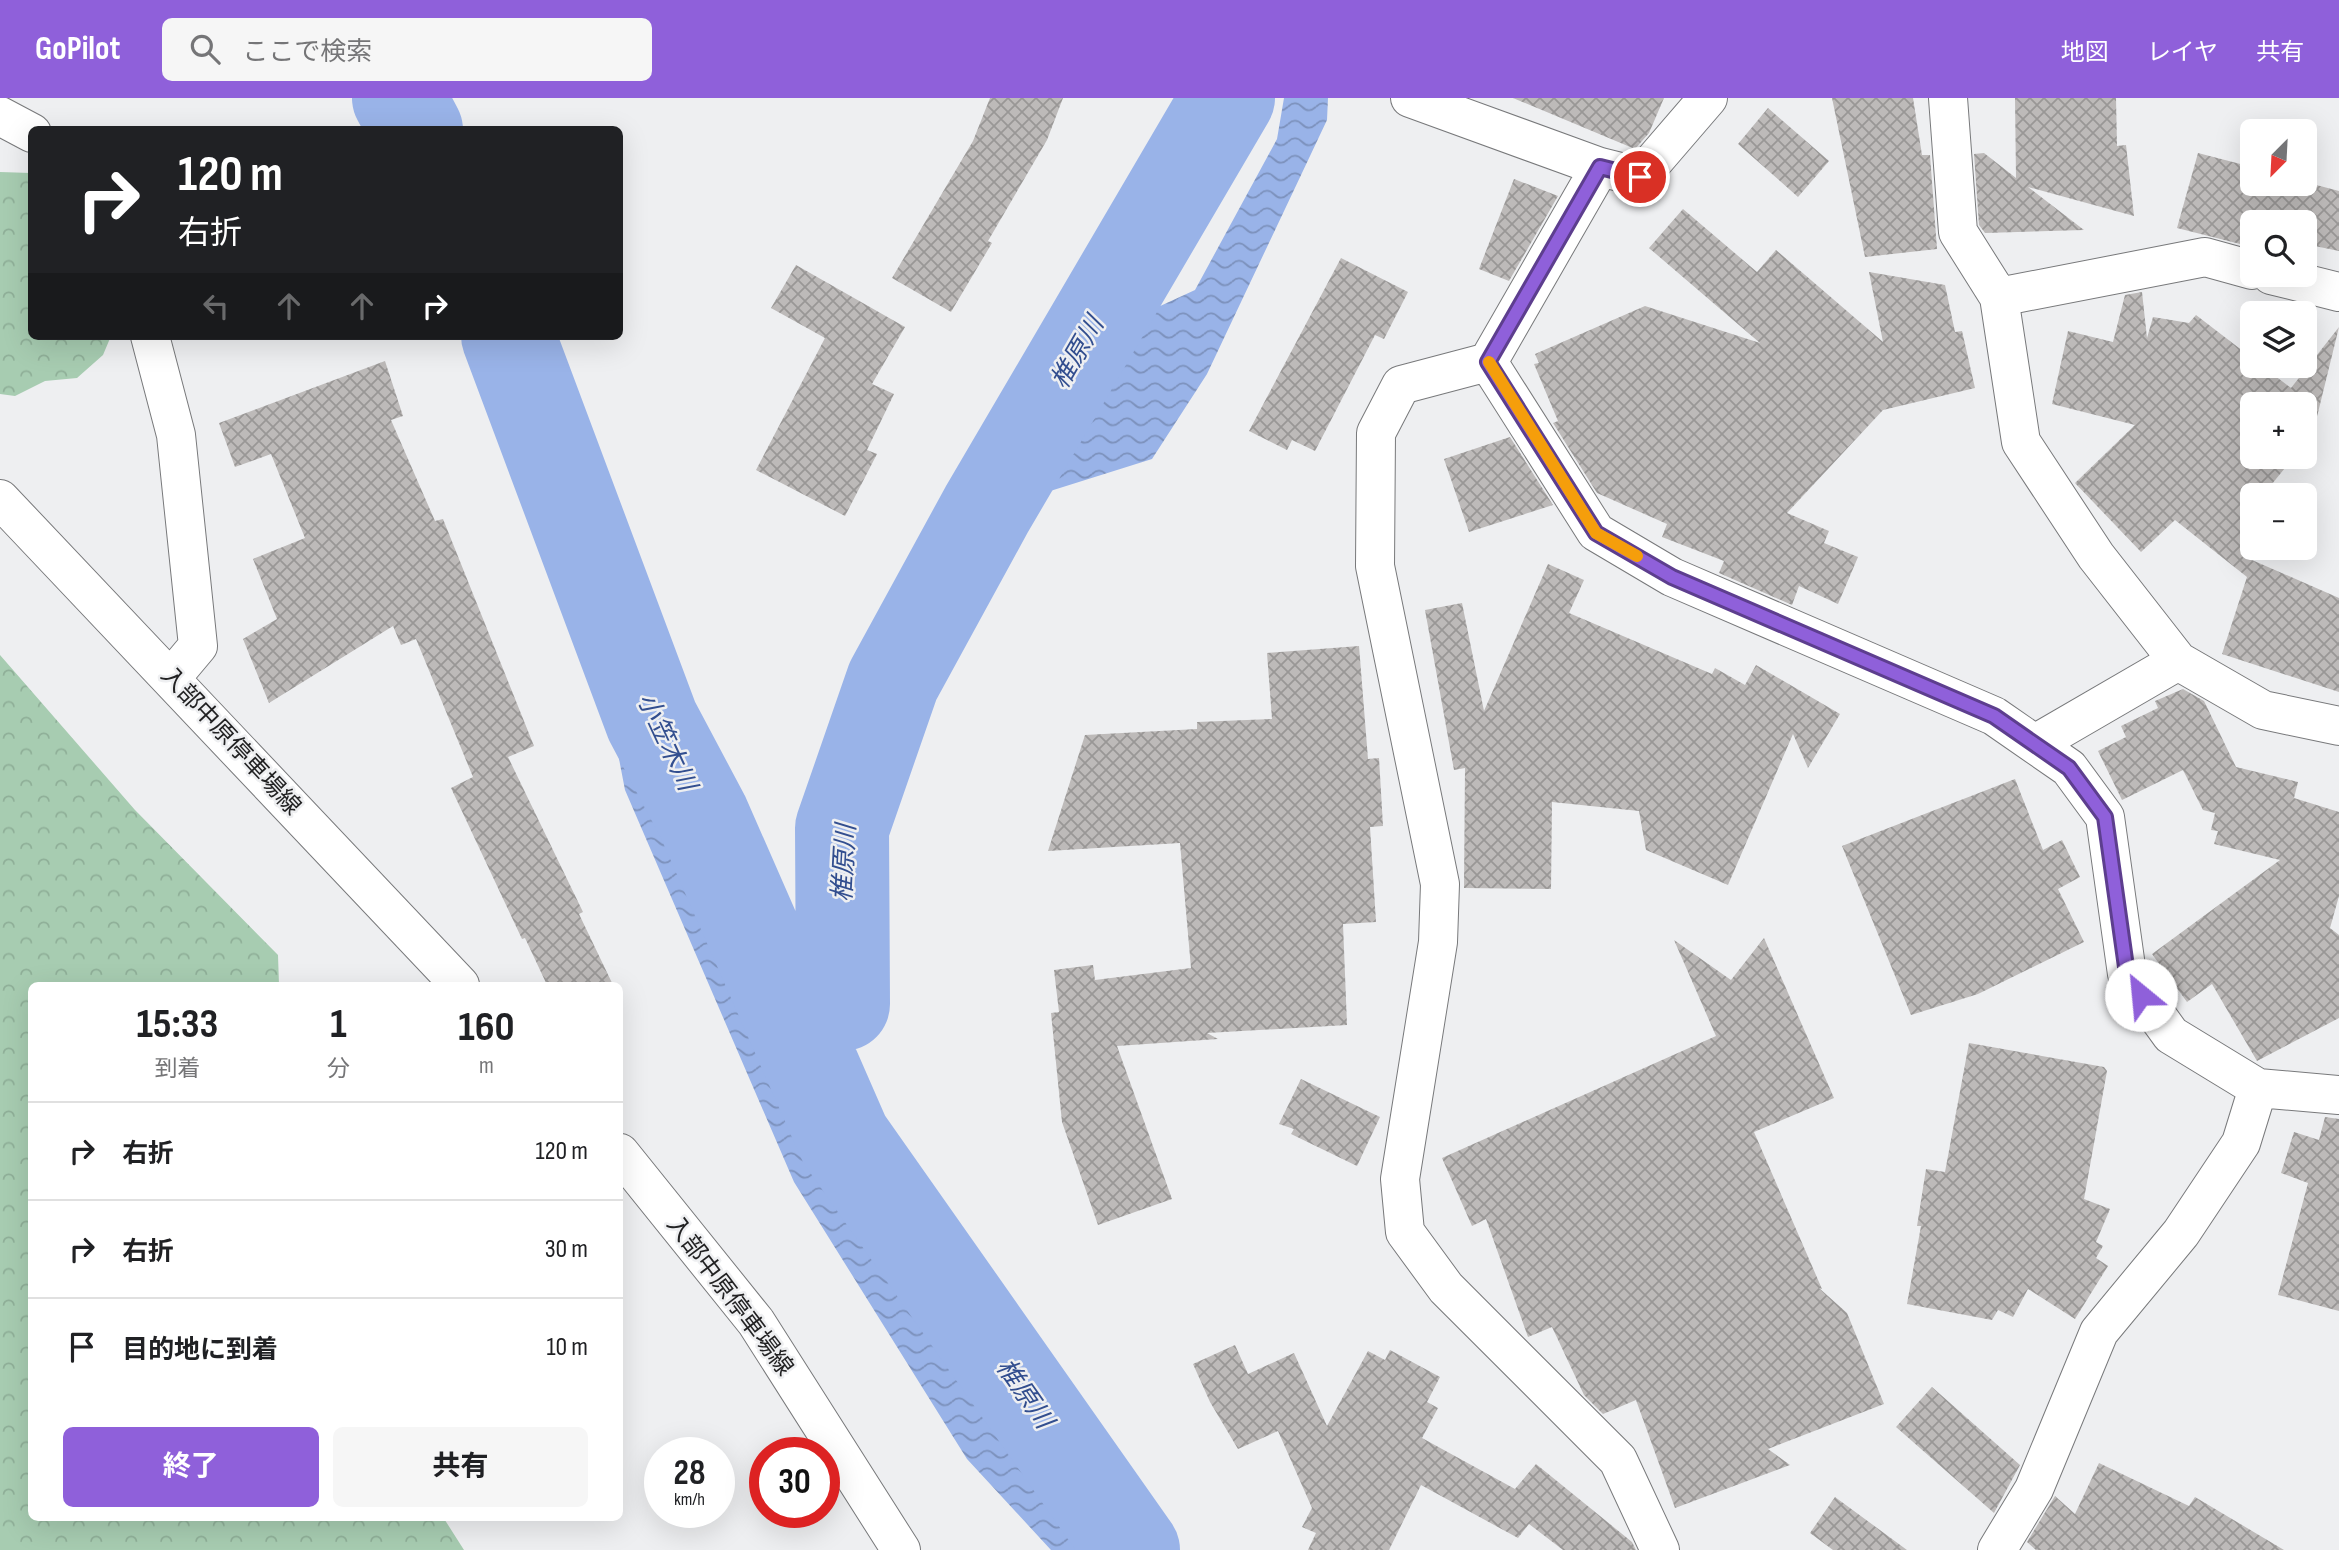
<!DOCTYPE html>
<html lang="ja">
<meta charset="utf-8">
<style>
:root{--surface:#fff;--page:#f6f6f6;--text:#202124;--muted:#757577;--line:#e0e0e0;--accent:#8f60da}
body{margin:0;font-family:"Sofia Sans Condensed","Noto Sans JP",sans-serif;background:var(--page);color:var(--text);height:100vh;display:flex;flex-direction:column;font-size:26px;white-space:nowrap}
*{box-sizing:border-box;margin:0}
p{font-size:23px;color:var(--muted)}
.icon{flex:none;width:38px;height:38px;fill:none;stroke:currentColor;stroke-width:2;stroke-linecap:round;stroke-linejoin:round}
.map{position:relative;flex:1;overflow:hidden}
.side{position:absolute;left:28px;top:884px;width:595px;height:539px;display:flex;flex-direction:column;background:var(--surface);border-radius:10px;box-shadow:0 7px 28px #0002}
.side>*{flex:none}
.hud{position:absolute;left:28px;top:28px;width:595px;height:214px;border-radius:10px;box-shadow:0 7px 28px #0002;background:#202124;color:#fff;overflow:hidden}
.needle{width:46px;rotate:204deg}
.tools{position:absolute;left:2240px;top:21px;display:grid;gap:14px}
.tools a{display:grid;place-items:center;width:77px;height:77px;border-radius:10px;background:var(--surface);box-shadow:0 7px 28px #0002;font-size:35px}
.speed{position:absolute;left:644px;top:1339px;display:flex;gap:14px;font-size:35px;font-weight:700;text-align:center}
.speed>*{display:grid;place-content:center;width:91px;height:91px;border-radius:50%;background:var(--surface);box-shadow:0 7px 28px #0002;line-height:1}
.speed small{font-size:18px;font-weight:400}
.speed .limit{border:10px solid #d22;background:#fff;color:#111}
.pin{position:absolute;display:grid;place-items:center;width:60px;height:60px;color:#fff;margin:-30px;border:4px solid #fff;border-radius:50%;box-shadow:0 2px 7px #0007}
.me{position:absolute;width:77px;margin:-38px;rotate:332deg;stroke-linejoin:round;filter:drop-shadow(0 0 5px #0008)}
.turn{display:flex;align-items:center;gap:24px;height:147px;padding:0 35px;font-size:32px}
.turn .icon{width:91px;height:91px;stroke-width:2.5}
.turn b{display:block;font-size:49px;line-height:60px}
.lanes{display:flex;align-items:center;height:66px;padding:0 35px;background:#0003;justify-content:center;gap:35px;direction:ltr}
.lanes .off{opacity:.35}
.eta{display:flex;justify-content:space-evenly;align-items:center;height:119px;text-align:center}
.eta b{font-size:42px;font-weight:700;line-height:49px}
.primary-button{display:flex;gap:14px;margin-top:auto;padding:14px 35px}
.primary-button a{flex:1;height:80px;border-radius:10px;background:var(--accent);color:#fff;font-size:28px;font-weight:700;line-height:80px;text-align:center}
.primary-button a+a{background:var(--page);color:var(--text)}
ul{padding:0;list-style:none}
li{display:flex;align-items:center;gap:21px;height:98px;padding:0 35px;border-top:2px solid var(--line)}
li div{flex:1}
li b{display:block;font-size:26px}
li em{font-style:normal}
header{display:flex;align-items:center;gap:42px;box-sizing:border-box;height:98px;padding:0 35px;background:var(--accent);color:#fff}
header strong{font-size:33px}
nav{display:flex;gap:38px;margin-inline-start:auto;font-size:24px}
.search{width:490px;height:63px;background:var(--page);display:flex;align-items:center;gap:18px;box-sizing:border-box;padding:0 24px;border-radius:10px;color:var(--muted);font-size:26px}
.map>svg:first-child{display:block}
</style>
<header>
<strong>GoPilot</strong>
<div class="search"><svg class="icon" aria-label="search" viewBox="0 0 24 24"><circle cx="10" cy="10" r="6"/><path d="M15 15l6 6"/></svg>ここで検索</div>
<nav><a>地図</a><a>レイヤ</a><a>共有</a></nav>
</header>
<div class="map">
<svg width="2339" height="1452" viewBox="0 0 2339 1452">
<defs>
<pattern id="forest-crowns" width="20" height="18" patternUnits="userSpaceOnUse" patternTransform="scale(1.75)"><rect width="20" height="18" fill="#a7ccb1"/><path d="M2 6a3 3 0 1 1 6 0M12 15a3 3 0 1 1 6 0" fill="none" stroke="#8faf98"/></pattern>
<pattern id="water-waves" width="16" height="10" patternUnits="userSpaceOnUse" patternTransform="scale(1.75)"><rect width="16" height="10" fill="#99b3e8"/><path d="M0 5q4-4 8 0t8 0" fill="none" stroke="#7c91bc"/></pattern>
<pattern id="building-cross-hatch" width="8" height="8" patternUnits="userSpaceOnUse" patternTransform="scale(1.75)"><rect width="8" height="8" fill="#bdbab9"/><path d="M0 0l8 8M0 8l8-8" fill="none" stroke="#999796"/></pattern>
</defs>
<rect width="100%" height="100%" fill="#eeeff1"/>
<!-- forest -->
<path fill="url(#forest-crowns)" d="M 0,74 L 31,75 L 32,238 L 111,238 L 103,257 L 77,280 L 45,283 L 15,298 L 0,296 Z
M 0,557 L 135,712 L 278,857 L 279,887 L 32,887 L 32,1419 L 443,1419 L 464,1452 L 0,1452 Z"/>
<!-- water -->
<path fill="url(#water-waves)" d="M 1284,0 L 1328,0 L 1327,22 L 1207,276 L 1152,361 L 1028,400 L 899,555 L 865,693 L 854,885 L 852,1077 L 901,1185 L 925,1193 L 1009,1324 L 1071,1383 L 1129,1398 L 1168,1452 L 1051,1452 L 967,1361 L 794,1084 L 625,692 L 585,484 L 642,683 L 697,803 L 712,818 L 801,988 L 826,892 L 872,569 L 962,403 L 1085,316 L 1121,226 L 1195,192 L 1277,41 Z"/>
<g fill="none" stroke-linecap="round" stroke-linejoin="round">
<!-- river -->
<path stroke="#99b3e8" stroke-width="94" d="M 399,0 L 416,32
M 508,238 L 652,623 L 703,719 L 844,1041 L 1133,1452
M 843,906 L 842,730 L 893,583 L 987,411 L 1228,0"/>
</g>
<!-- building -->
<path fill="url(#building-cross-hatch)" d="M 990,0 L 1063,0 L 1047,42 L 988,143 L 992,145 L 951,214 L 892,180 L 973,43 Z
M 1513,0 L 1664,0 L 1649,35 L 1635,51 Z
M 1832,0 L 1913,0 L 1922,57 L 1930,57 L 1937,151 L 1865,159 Z
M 2015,0 L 2116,0 L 2117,48 L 2126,47 L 2134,118 L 2028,89 L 2084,132 L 1985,135 L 1979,127 L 1974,56 L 1984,55 L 2016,80 Z
M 1768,10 L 1829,63 L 1798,99 L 1738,46 Z
M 2198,55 L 2252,69 L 2252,86 L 2305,84 L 2339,93 L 2339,153 L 2305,146 L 2305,124 L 2252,124 L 2252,149 L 2177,130 Z
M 1514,81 L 1558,98 L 1509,183 L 1479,171 Z
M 1683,111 L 1757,174 L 1776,152 L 1883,244 L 1869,174 L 1945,187 L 1955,234 L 1962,233 L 1975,290 L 1883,312 L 1787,415 L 1829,433 L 1824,445 L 1858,459 L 1838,506 L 1799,488 L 1792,507 L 1719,475 L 1724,463 L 1662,439 L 1667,426 L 1597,395 L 1553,325 L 1558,323 L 1534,266 L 1539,265 L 1535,256 L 1645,208 L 1760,245 L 1649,150 Z
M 1341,160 L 1408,194 L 1384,241 L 1375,237 L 1315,353 L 1292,342 L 1287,352 L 1249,333 Z
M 796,167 L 905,229 L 872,286 L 894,296 L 867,352 L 877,356 L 845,418 L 756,372 L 825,240 L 771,210 Z
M 2142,194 L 2147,240 L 2153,219 L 2189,225 L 2196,217 L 2252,260 L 2252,268 L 2262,268 L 2291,290 L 2339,229 L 2313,335 L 2305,345 L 2305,306 L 2252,306 L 2252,359 L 2294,359 L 2263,397 L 2252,397 L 2252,462 L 2339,500 L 2339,594 L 2222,556 L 2247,479 L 2175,422 L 2141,454 L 2075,385 L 2135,327 L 2052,306 L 2068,233 L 2113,244 L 2125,197 Z
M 385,263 L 403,318 L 391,322 L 435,423 L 443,421 L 534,648 L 508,659 L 583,814 L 579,816 L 613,887 L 547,887 L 525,840 L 522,841 L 451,690 L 473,679 L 416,541 L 401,547 L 393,528 L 269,605 L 243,541 L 277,521 L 253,461 L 305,440 L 271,356 L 235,369 L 219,325 Z
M 1510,339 L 1553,407 L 1469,434 L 1444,361 Z
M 1548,466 L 1584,482 L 1569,515 L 1712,576 L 1715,570 L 1745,587 L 1756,567 L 1840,616 L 1808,670 L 1793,636 L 1728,787 L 1646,752 L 1639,713 L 1552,704 L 1551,791 L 1464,790 L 1465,670 L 1454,672 L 1425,512 L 1462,505 L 1484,613 Z
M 1359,548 L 1368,661 L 1379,660 L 1383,728 L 1370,729 L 1376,824 L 1343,826 L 1347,927 L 1207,935 L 1218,941 L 1117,948 L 1172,1101 L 1098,1127 L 1062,1024 L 1051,915 L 1059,914 L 1054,872 L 1093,867 L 1095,882 L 1191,870 L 1180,745 L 1048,753 L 1085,637 L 1197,631 L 1197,624 L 1272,621 L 1267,555 Z
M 2183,591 L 2204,603 L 2236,669 L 2298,684 L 2294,700 L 2339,714 L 2339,798 L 2330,830 L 2339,837 L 2339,920 L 2257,963 L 2212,886 L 2187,904 L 2152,856 L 2280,762 L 2214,746 L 2218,733 L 2211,732 L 2215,715 L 2203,712 L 2183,672 L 2122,702 L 2098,653 L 2126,639 L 2121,628 L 2158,610 L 2155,603 Z
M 2015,681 L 2043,752 L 2062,742 L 2080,779 L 2058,791 L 2084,844 L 1978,896 L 1911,917 L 1842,748 Z
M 1764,840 L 1834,1000 L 1754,1034 L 1822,1191 L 1819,1190 L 1847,1215 L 1884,1306 L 1768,1351 L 1790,1367 L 1675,1410 L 1636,1302 L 1603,1316 L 1584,1297 L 1552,1229 L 1528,1239 L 1486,1121 L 1472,1128 L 1442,1060 L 1716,938 L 1674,842 L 1731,882 Z
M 1969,945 L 2104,969 L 2107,973 L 2084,1101 L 2110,1111 L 2096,1144 L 2103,1148 L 2096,1160 L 2108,1168 L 2075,1221 L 2028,1191 L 2013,1219 L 1998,1212 L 1992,1222 L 1907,1206 L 1921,1128 L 1917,1128 L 1926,1071 L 1945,1074 Z
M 1301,981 L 1380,1019 L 1357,1068 L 1291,1036 L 1294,1031 L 1279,1026 Z
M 2325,1019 L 2339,1021 L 2339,1213 L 2278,1197 L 2308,1085 L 2281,1075 L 2294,1034 L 2319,1042 Z
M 1235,1247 L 1248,1276 L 1294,1255 L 1327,1328 L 1368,1253 L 1385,1262 L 1390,1252 L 1440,1279 L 1427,1304 L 1438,1310 L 1422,1340 L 1515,1391 L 1536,1366 L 1632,1444 L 1636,1452 L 1563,1452 L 1529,1426 L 1518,1440 L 1421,1387 L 1389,1452 L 1308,1452 L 1316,1435 L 1302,1429 L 1312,1410 L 1278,1333 L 1238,1351 L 1210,1304 L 1193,1266 Z
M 1932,1289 L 2020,1367 L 1994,1415 L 1896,1329 Z
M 2099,1365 L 2189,1408 L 2195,1399 L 2284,1452 L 2036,1452 L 2027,1444 L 2055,1398 L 2075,1416 Z
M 1835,1399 L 1907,1452 L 1833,1452 L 1810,1435 Z"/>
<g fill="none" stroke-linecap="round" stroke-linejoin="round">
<!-- street casing -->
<g stroke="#78797b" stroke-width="40">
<path id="street" d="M 1410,0 L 1600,69 L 1640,79 L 1708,0
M 1948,0 L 1958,134 L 1999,199 L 2205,159 L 2252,172
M 0,18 L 32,35
M 1600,69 L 1488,264 L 1401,287 L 1376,335 L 1375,468 L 1440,786 L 1438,844 L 1400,1081 L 1405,1134 L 1446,1190 L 1618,1362 L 1660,1452
M 2271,177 L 2339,194
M 1999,199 L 2021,344 L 2096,458 L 2178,563 L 2263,612 L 2339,628
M 150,238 L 176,337 L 198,548 L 172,579
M 1488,264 L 1596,434 L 1672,479 L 1994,618 L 2069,670 L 2105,719 L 2127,876 L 2171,937 L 2258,990 L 2339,997
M 2035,646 L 2178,563
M 1997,1452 L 2034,1391 L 2099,1234 L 2181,1135 L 2241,1045 L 2258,990"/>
</g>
<!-- secondary casing -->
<g stroke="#78797b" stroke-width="40">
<path id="secondary" d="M 0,401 L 460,887
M 620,1055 L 756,1224 L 901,1452"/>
</g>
<!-- street -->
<use href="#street" stroke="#fff" stroke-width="38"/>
<!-- secondary -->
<use href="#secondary" stroke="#fff" stroke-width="38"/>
</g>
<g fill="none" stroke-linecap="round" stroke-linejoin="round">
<!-- route casing -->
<g stroke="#5d3e8e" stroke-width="18">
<path id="route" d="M 1640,79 L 1600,69 L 1488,264 L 1596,435 L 1672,479 L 1994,618 L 2069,670 L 2105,719 L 2127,876 L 2141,897"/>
</g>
<!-- route -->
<use href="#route" stroke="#8f60da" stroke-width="12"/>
<!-- slow -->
<path stroke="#f59e0b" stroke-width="12" d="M 1489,264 L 1596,435 L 1637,458"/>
</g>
<g text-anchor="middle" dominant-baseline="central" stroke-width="5" stroke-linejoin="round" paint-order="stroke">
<!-- street labels -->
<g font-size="24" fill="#222223" stroke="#eeeff1">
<text transform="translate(231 643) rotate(47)">入部中原停車場線</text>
<text transform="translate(730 1198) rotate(53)">入部中原停車場線</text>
</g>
<!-- water labels -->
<g font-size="26" font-style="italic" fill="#324e8f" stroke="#eeeff1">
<text transform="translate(1078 255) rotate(-60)">椎原川</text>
<text transform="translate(666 644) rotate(65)">小笠木川</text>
<text transform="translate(845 765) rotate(-87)">椎原川</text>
<text transform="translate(1024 1296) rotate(55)">椎原川</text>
</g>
</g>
</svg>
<div class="tools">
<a><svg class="needle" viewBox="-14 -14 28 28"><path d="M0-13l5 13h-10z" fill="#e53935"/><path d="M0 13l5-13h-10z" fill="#757577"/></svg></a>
<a><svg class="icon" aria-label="search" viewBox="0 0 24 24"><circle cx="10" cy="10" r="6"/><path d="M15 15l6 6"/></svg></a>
<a><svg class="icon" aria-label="layers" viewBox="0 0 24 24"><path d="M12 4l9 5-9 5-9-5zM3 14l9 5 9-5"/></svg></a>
<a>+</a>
<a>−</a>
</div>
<div class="speed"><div>28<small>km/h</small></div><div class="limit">30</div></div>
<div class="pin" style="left:1640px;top:79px;background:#d93025"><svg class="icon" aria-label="arrive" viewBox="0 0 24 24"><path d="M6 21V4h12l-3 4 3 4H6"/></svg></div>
<svg class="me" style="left:2141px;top:897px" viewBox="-20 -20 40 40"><circle r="19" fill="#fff"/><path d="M0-13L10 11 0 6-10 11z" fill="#8f60da"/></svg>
<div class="hud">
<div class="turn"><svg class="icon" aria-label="right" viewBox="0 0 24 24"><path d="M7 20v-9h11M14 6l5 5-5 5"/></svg><div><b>120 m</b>右折</div></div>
<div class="lanes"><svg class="icon off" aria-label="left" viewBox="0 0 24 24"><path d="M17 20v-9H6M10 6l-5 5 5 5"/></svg><svg class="icon off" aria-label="ahead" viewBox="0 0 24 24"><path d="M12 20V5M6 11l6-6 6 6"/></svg><svg class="icon off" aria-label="ahead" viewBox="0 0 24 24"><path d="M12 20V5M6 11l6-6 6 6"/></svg><svg class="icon" aria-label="right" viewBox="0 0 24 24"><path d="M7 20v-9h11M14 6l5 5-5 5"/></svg></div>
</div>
<section class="side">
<div class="eta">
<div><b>15:33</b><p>到着</p></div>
<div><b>1</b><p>分</p></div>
<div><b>160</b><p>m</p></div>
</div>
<ul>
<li><svg class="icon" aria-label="right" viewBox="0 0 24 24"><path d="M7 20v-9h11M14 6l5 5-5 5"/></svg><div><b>右折</b></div><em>120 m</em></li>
<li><svg class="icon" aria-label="right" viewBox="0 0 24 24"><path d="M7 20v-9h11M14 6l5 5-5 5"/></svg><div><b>右折</b></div><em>30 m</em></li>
<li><svg class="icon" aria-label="arrive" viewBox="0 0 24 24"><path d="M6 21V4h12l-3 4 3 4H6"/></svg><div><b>目的地に到着</b></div><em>10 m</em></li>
</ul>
<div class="primary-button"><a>終了</a><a>共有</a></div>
</section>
</div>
